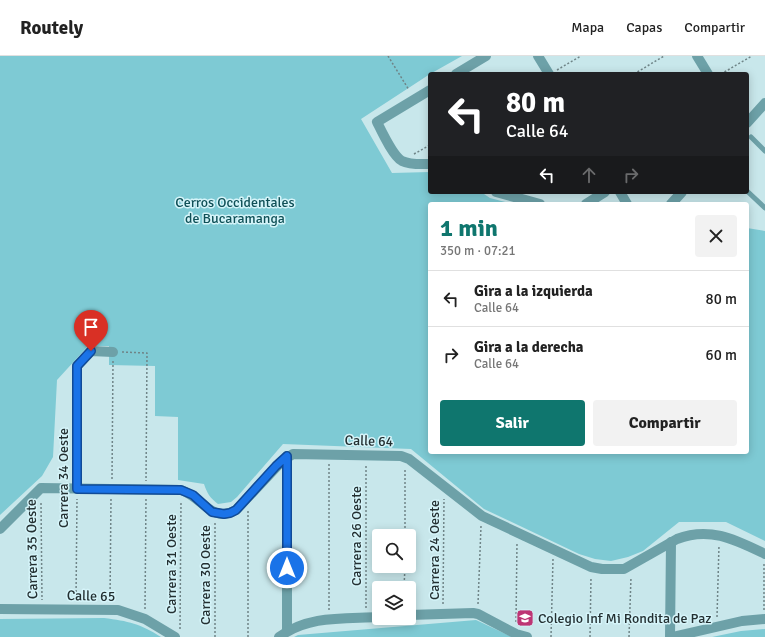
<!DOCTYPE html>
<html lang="es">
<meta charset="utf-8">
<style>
:root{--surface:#fff;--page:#f2f2f2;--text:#222;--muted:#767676;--line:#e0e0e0;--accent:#0f766e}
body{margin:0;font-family:Signika,sans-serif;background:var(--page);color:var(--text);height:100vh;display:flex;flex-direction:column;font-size:15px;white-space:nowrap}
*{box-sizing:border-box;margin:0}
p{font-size:13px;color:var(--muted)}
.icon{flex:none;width:22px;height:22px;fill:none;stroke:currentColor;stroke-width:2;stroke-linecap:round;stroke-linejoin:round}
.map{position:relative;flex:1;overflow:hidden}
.sheet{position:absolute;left:428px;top:146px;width:321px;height:252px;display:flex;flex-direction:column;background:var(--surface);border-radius:4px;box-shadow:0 2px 10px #0003}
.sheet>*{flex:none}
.banner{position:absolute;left:428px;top:16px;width:321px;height:122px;border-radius:4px;box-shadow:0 2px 10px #0003;background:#202124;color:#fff;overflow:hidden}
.buttons{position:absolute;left:372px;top:473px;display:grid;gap:8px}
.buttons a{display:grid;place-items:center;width:44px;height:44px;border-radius:4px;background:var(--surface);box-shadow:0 2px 10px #0003;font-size:20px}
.pin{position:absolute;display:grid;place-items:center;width:34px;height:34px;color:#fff;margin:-41px -17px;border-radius:50% 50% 50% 0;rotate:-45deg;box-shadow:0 0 4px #0007}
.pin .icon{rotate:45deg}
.me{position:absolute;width:44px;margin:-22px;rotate:0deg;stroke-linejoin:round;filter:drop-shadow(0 0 3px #0008)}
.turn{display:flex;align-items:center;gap:14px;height:84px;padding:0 12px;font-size:18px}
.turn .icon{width:52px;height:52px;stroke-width:2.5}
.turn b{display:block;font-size:28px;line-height:34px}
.lanes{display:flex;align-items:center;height:38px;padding:0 12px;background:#0003;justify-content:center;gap:20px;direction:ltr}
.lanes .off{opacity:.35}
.round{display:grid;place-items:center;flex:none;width:42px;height:42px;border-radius:4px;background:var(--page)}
.summary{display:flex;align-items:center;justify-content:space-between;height:68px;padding:0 12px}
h1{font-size:24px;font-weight:700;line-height:30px;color:var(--accent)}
.primary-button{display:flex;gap:8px;margin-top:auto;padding:8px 12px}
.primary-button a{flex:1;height:46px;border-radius:4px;background:var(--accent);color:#fff;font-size:16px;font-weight:700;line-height:46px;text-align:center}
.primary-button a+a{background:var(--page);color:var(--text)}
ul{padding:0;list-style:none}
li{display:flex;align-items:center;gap:12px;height:56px;padding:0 12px;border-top:1px solid var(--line)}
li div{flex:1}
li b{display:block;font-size:15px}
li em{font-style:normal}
header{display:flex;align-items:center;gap:24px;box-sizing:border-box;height:56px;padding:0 20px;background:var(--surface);border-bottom:1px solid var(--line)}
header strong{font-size:19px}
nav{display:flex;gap:22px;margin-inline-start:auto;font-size:14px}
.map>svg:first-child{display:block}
</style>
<header>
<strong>Routely</strong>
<nav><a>Mapa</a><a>Capas</a><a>Compartir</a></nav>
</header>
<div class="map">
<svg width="765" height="581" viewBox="0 0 765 581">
<rect width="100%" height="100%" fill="#c8e7eb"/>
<!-- green -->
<path fill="#7ecad4" d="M 0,0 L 462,0 L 430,18 L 361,63 L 392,117 L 430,116 L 430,136 L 481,136 L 490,142 L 513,148 L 430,148 L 430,396 L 747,396 L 747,172 L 765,175 L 765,485 L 726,466 L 679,466 L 643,495 L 628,501 L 611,505 L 595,503 L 579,498 L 484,453 L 411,393 L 283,388 L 237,441 L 231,446 L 218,448 C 210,442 207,437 204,428 L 178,424 L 178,361 L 155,360 L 155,310 L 109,309 L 109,290 L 88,290 L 57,324 L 53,401 L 42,420 L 0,459 Z
M 104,562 C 128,565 141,568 161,581 L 0,581 L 0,563 Z
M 476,564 L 512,581 L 294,581 L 298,579 Z
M 765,573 L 765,581 L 712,581 L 741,575 Z"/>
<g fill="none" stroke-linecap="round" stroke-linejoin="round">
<!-- path -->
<path stroke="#6f8487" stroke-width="1.5" stroke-dasharray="2 2" stroke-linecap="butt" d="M 388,0 L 409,34
M 557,14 L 581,0
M 634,18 L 664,0
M 721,18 L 752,0
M 414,98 L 430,89
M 122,296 L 147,297 L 146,425
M 112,423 L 113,305
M 41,447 L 42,544
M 215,467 L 215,581
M 405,480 L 405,414
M 404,532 L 405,510
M 76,544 L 77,443
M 110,545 L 111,443
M 443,548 L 444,443
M 478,548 L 481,470
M 366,552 L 366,410
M 145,553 L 146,442
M 329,554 L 329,408
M 764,554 L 764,508
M 717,561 L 719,489
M 516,566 L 517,486
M 180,573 L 181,445
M 248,581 L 248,455
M 551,581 L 553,503
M 590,581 L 591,521
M 629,581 L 631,521"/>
<!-- service -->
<path stroke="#6da1a8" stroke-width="5" d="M 751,81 L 765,95
M 747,135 L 765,152"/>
<!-- minor -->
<path stroke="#6da1a8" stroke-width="10" d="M 538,0 L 549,18
M 697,0 L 708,18
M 456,18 L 486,0
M 430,34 L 377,66 C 382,76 393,100 402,105 C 410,109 421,108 430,108
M 747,67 L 765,47
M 496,136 L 540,148
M 620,136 L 627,148
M 586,148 L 605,136
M 671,148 L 682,136
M 77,433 L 77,310 L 91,295 L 113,296
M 287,575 L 287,400
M 670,581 L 671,486"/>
<!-- tertiary -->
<path stroke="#6da1a8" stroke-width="10" d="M 0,473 L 41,432 L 181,434 C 203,441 211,468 236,454 L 282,405 L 293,398 L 401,400 L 409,403 L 482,460 L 591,511 L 602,513 L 624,513 L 677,483 C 710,470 736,484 765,498
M 0,553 L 118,554 L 145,563 L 175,581
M 409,559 L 473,557 L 478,558 L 516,578 L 527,581
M 279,581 C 309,559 344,563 379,561
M 672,581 L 742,565 L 765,563"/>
</g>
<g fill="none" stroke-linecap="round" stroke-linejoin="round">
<!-- route casing -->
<g stroke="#114b97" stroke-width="10">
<path id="route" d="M 91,295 L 77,310 L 77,433 L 181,434 L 193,439 L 212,456 L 224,458 L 230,457 L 236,454 L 276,410 L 287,400 L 287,512"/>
</g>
<!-- route -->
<use href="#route" stroke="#1a73e8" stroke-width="7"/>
</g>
<!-- icons -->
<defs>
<g id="school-square" transform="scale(0.9)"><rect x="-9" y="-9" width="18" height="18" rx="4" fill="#bd3574" stroke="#d5f4f9"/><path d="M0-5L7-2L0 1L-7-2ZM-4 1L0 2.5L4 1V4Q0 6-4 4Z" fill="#fff"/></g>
</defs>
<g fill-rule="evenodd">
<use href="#school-square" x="525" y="562"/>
</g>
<g text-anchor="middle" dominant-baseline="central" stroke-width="3" stroke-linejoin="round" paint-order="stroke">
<!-- park labels -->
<g font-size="14" fill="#0f5057" stroke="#d5f4f9">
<text x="235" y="146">Cerros Occidentales<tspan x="235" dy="16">de Bucaramanga</tspan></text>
</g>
<!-- street labels -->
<g font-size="14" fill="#232f31" stroke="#d5f4f9">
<text transform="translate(369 385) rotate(2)">Calle 64</text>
<text transform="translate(63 422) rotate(-90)">Carrera 34 Oeste</text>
<text transform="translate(356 480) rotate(-90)">Carrera 26 Oeste</text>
<text transform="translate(32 493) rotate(-91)">Carrera 35 Oeste</text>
<text transform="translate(434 494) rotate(-90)">Carrera 24 Oeste</text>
<text transform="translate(171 508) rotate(-90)">Carrera 31 Oeste</text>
<text transform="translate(205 519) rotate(-90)">Carrera 30 Oeste</text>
<text transform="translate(91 540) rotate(1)">Calle 65</text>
</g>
<!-- poi labels -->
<g font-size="14" fill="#232f31" stroke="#d5f4f9" text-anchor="start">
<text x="538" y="562">Colegio Inf Mi Rondita de Paz</text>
</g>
</g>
</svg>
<div class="buttons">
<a><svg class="icon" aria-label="search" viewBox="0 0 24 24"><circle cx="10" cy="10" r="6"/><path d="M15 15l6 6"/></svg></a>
<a><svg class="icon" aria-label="layers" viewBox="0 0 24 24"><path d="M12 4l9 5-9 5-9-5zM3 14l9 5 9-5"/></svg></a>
</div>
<div class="pin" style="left:91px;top:295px;background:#d93025"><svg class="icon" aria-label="arrive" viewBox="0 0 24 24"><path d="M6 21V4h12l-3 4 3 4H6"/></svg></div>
<svg class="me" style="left:287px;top:512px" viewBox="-20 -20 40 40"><circle r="17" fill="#1a73e8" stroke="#fff" stroke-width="3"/><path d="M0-11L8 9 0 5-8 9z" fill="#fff"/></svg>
<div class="banner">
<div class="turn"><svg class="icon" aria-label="left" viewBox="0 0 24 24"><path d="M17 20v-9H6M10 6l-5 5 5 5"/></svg><div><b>80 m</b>Calle 64</div></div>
<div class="lanes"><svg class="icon" aria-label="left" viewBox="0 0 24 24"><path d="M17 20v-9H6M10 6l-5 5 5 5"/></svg><svg class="icon off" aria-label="ahead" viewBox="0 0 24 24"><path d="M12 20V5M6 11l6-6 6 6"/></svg><svg class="icon off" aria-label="right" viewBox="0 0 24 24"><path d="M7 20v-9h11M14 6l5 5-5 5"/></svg></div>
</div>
<section class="sheet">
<div class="summary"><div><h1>1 min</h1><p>350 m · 07:21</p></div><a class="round"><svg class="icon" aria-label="close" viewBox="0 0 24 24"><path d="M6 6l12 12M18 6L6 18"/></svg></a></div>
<ul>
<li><svg class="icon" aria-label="left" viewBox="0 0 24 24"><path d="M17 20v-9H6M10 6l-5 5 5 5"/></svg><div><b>Gira a la izquierda</b><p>Calle 64</p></div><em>80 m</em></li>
<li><svg class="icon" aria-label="right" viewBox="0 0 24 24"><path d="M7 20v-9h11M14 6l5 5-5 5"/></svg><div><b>Gira a la derecha</b><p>Calle 64</p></div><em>60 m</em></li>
</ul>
<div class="primary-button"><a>Salir</a><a>Compartir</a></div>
</section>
</div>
